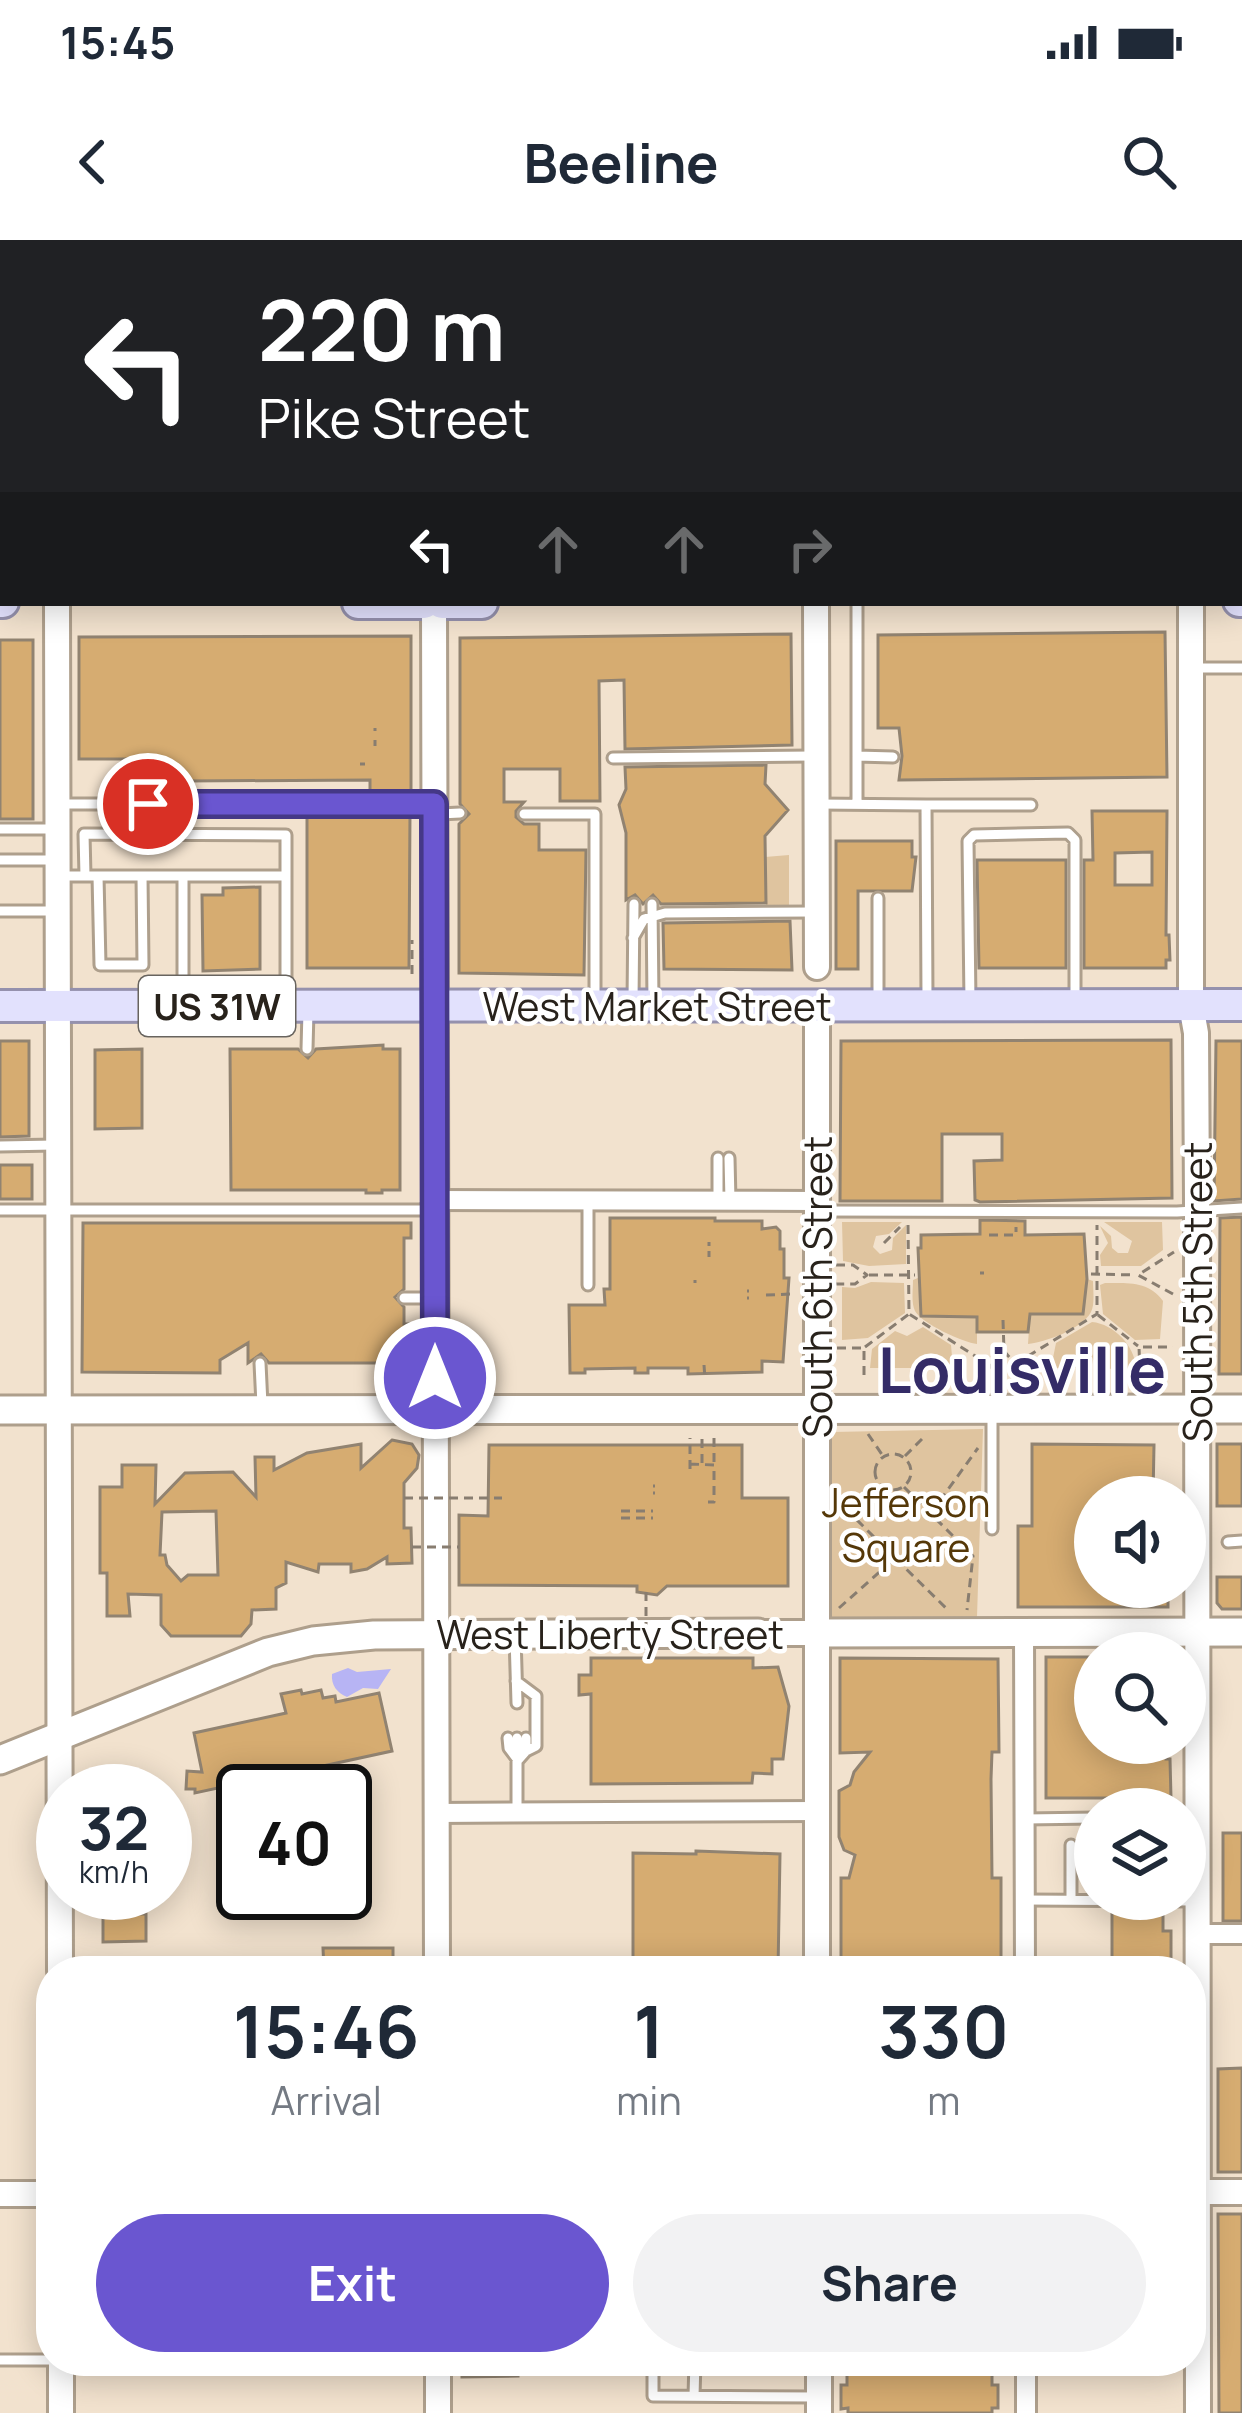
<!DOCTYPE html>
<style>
:root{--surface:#fff;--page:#f2f2f3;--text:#1f2937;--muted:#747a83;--accent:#6a56d0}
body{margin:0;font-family:Manrope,sans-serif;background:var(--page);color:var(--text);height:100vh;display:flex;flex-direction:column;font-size:45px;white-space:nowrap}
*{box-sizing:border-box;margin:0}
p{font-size:39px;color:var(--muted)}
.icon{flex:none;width:66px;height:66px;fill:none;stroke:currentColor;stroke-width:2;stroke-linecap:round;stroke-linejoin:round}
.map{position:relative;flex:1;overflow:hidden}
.details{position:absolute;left:36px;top:1716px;width:1170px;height:420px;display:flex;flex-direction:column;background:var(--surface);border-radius:48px;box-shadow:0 6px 30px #0003}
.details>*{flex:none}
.hud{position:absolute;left:0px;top:0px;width:1242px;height:366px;box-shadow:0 6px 30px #0003;background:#202124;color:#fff;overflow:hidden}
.tools{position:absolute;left:1074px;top:1236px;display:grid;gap:24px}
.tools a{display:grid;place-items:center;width:132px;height:132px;border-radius:50%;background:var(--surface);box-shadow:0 6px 30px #0003;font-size:60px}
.speed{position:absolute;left:36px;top:1524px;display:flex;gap:24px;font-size:60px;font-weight:700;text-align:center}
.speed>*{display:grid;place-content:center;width:156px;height:156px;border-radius:50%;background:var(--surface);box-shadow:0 6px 30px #0003;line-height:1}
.speed small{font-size:30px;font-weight:400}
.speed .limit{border:6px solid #111;border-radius:18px;background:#fff;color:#111}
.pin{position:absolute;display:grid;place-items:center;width:102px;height:102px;color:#fff;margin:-51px;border:6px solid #fff;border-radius:50%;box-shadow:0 3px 12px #0007}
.me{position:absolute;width:132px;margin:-66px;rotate:0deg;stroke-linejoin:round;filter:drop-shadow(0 0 9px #0008)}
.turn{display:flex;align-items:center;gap:42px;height:252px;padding:0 60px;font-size:54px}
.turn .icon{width:156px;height:156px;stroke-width:2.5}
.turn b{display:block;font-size:84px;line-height:102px}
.lanes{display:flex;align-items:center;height:114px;padding:0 60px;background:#0003;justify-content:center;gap:60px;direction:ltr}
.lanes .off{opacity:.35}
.eta{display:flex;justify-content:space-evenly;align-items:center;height:204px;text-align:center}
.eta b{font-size:72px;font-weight:700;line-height:84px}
.button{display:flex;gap:24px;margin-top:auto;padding:24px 60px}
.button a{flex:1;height:138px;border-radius:72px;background:var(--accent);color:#fff;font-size:48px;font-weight:700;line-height:138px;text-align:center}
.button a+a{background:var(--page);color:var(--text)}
.status{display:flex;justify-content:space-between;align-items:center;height:84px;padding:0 60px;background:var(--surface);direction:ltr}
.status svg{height:33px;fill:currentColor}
header{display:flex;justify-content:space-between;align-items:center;height:156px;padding:0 60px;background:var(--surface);font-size:54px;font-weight:700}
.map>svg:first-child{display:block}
</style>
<div class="status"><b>15:45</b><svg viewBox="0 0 49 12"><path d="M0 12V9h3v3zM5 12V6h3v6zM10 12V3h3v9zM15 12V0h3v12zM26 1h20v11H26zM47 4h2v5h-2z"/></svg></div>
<header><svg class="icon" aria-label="back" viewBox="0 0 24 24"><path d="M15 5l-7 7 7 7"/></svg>Beeline<svg class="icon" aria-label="search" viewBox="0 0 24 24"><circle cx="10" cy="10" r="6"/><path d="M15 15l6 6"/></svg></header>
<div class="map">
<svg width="1242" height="2173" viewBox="0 0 1242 2173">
<rect width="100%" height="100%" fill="#f2e2ce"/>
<!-- green -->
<path fill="#dfc49f" d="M 855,0 L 1242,0 L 1242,100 L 1239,3 Z
M 789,615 L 789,669 L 766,666 L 765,617 Z
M 842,982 L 902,982 L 889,994 L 876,996 L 873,1007 L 880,1014 L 892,1010 L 893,998 L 906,985 L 906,1024 L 869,1026 L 843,1021 Z
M 1104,982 L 1162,982 L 1163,1010 L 1141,1026 L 1101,1026 L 1100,1015 L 1108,1003 L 1100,986 L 1111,996 L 1112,1008 L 1118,1013 L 1128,1013 L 1132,1001 Z
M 918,1038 L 921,1076 L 977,1077 L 977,1104 C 964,1103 921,1083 915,1071 C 911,1063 913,1049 913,1040 Z
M 1087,1039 L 1093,1041 C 1093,1050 1095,1064 1091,1072 C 1082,1089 1046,1102 1028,1104 L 1030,1074 L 1083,1074 Z
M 871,1042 L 904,1043 L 905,1073 L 868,1098 L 842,1100 L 842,1047 L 855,1048 Z
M 1105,1043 C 1128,1043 1149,1041 1163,1061 L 1160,1099 L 1135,1100 L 1103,1074 L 1100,1045 Z
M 1092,1082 C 1114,1084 1135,1106 1136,1128 L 1104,1129 L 1099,1118 L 1093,1120 L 1091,1128 L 1051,1128 L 1056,1103 Z
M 923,1087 L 951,1105 L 953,1128 L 870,1128 L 872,1109 L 895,1091 L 907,1096 Z
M 983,1189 L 977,1377 L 832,1377 L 832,1192 Z"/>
<!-- water -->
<path fill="#b7b4f4" d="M 348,1428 L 357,1432 L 391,1429 L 378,1449 L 363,1448 L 347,1457 C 337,1453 331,1445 332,1434 Z"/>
<!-- building -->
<path fill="#d6ac71" stroke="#918371" stroke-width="3" fill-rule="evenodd" d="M 1165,392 L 1167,537 L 899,540 L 902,516 L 899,488 L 878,488 L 878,395 Z
M 791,394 L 792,505 L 625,509 L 624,440 L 599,441 L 600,561 L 560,561 L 560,529 L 504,529 L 504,562 L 524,562 L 516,571 L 516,577 L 524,584 L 539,584 L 539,610 L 586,610 L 584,735 L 459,733 L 459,584 L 469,574 L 460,564 L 460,398 Z
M 411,396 L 411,555 L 370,555 L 370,540 L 185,541 L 185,553 L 162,553 L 162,519 L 79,519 L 79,397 Z
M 0,400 L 33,400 L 33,579 L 0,579 Z
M 766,525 L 765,544 L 788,570 L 765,596 L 766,663 L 661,664 L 653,655 L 643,664 L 635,655 L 626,660 L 626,593 L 619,565 L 626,549 L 625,527 Z
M 1092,571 L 1167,571 L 1166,695 L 1169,695 L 1170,720 L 1166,720 L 1166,728 L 1084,728 L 1084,620 L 1093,620 ZM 1152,612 L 1152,645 L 1115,645 L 1115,613 Z
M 307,573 L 410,573 L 409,728 L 307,728 Z
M 836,601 L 912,601 L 912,617 L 916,617 L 912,651 L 858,651 L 858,729 L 836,729 Z
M 977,620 L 1066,620 L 1066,728 L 979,728 Z
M 260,647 L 260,729 L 203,731 L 202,655 L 223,655 L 223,648 Z
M 790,681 L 792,730 L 664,729 L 663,683 Z
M 1171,800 L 1172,958 L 980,962 L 975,960 L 974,921 L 1002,920 L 1002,894 L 942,894 L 942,961 L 840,961 L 841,801 Z
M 0,801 L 29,801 L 29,896 L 0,897 Z
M 1216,801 L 1242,801 L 1242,959 L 1214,961 Z
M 383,805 L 383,809 L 400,809 L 400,950 L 382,950 L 382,953 L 366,953 L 366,950 L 231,950 L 230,809 L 298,809 L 308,818 L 316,809 Z
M 142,809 L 142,888 L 95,889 L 95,810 Z
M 0,925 L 32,925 L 32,959 L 0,959 Z
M 1242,977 L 1242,1134 L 1219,1134 L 1220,978 Z
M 610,978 L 715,978 L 715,981 L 762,981 L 762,989 L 776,987 L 780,991 L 780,1009 L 784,1009 L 784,1038 L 789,1038 L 783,1122 L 762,1121 L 762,1132 L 688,1134 L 688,1128 L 648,1128 L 648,1133 L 635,1133 L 635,1128 L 585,1129 L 585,1133 L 570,1133 L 569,1065 L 605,1065 L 604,1049 L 610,1049 Z
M 980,980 L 1025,981 L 1025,995 L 1084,994 L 1087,1039 L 1083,1074 L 1030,1074 L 1028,1092 L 977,1092 L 977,1077 L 921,1076 L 918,1008 L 921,1008 L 921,995 L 980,994 Z
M 83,983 L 411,983 L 411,998 L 404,998 L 404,1049 L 395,1057 L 404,1067 L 404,1084 L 410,1084 L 410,1100 L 403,1101 L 403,1123 L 269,1123 L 261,1114 L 248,1123 L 248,1103 L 220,1120 L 220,1133 L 82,1132 Z
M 392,1200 L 412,1204 L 419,1215 L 417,1228 L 404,1243 L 404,1288 L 411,1288 L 412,1323 L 387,1324 L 387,1317 L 367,1329 L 351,1332 L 351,1324 L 319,1324 L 318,1332 L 286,1322 L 286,1343 L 276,1348 L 276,1369 L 252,1370 L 251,1384 L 241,1396 L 171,1396 L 161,1385 L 161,1355 L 128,1354 L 130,1376 L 107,1376 L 107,1333 L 100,1333 L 100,1247 L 122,1247 L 122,1225 L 156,1225 L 155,1264 L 185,1233 L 233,1232 L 256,1257 L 255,1217 L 274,1217 L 274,1230 L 307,1213 L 361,1204 L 361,1228 ZM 216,1271 L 218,1335 L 188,1335 L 181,1341 L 167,1325 L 165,1315 L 160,1315 L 162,1272 Z
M 1032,1204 L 1154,1205 L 1153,1257 L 1095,1257 L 1095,1347 L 1168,1347 L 1168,1367 L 1018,1367 L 1018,1286 L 1032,1286 Z
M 1217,1204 L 1242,1204 L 1242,1266 L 1217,1266 Z
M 489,1205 L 742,1205 L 742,1258 L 788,1258 L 788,1346 L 667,1346 L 657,1355 L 637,1352 L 637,1346 L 459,1345 L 459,1275 L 488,1276 Z
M 1217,1337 L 1242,1337 L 1242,1369 L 1222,1369 L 1217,1363 Z
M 1046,1417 L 1095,1417 L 1095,1503 L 1166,1503 L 1166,1519 L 1170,1519 L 1171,1558 L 1046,1558 Z
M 591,1418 L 753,1418 L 753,1428 L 778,1427 L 789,1466 L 783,1519 L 772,1519 L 772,1534 L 753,1533 L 752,1543 L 591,1544 L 591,1454 L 579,1455 L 579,1435 L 591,1435 Z
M 840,1418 L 998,1419 L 999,1512 L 992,1512 L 991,1539 L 992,1638 L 1001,1638 L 1001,1731 L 841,1731 L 841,1638 L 849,1638 L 855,1615 L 844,1610 L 839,1597 L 839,1551 L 850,1545 L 854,1532 L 870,1512 L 840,1513 Z
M 301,1450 L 302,1454 L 321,1450 L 323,1458 L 335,1456 L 336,1462 L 379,1453 L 392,1511 L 300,1531 L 302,1541 L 280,1546 L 278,1535 L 195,1553 L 195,1549 L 186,1549 L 187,1531 L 202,1532 L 194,1493 L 286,1473 L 281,1454 Z
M 1223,1593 L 1242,1593 L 1242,1681 L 1223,1681 Z
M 696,1611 L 780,1614 L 778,1731 L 633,1731 L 633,1613 L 696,1614 Z
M 1112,1670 L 1163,1670 L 1163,1691 L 1171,1691 L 1171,1731 L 1112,1731 Z
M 103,1674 L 146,1674 L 146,1701 L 103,1702 Z
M 323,1708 L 393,1708 L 393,1731 L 324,1731 Z
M 1242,1828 L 1242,1932 L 1218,1932 L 1218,1829 Z
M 1218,1974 L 1242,1974 L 1242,2173 L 1219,2173 Z
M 462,2121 L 518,2121 L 518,2136 L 462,2137 Z
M 847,2121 L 992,2121 L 992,2145 L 998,2145 L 998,2168 L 992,2168 L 992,2173 L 848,2173 L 848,2168 L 841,2169 L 841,2145 L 847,2145 Z"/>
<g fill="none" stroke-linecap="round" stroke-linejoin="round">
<!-- service casing -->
<g stroke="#ae9f8c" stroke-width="15">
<path id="service" d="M 59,0 L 59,3
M 241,0 L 242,3
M 0,46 L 3,46
M 0,127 L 3,127
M 857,363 L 857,564
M 1191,428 L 1242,428
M 857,516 L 893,517
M 613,518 L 812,516
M 62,564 L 434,564
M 818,564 L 926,565
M 440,574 L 460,573
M 524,574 L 595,574 L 595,761
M 0,589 L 55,589
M 0,620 L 55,620
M 58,636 L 183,636
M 85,636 L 84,594 L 286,595 L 286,760
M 98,636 L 100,725 L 143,725 L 142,636
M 652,664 L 653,761
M 0,671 L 55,671
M 633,698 L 644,679 L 665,673 L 812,672
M 878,760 L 878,658
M 927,760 L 926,565 L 1031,565
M 183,761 L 183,636 L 286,636
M 633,761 L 634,664
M 970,762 L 968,601 L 974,595 L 1068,593 L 1075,600 L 1075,760
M 307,809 L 308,771
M 0,906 L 55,905
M 718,918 L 718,960
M 729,918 L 730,961
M 0,970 L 422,970 L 431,963
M 822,971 L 1177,972 L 1242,968
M 588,1045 L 588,960
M 404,1058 L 435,1058
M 260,1123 L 262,1165
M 992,1174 L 992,1289
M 1228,1302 L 1242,1301
M 515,1396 L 517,1463
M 516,1441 L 536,1456 L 536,1506 L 526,1511
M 508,1498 L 509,1508 L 518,1520 L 526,1511 L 526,1498
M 517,1498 L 517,1572
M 1025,1579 L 1095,1578
M 1071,1605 L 1071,1660
M 1025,1660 L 1194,1661
M 0,2120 L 51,2120
M 653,2121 L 653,2156 L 817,2157
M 694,2156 L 695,2121"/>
</g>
<!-- pedestrian casing -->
<g stroke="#ae9f8c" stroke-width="20">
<path id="pedestrian" d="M 1191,0 L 1191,3"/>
</g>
<!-- minor casing -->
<g stroke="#ae9f8c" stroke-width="24">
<path id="minor" d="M 814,0 L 815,3
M 0,150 L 3,150
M 435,960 L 815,961
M 1024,1392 L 1025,1731
M 436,1573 L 817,1571
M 1199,1694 L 1242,1694
M 1026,2173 L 1026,2121"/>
</g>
<!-- tertiary casing -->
<g stroke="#ae9f8c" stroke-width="30">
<path id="tertiary" d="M 442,3 L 442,0
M 57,363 L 60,1731
M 434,363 L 437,1731
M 816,363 L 817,727
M 1191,363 L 1191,765 L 1196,793 L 1197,962 L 1198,2173
M 817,766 L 817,1731
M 758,1393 L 817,1393
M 1191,1952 L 1242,1952
M 0,1954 L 51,1954
M 61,2121 L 61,2173
M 438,2121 L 438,2173
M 819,2121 L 819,2173"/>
</g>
<!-- secondary casing -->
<g stroke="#ae9f8c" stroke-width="33">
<path id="secondary" d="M 0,1170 L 1242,1169
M 817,1393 L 1242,1392
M 0,1520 L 268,1412 L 313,1401 L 374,1395 L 758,1393"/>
</g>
<!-- primary casing -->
<g stroke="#9591ad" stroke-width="36">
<path id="primary" d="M 1239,361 L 1242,361
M 0,362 L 3,362
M 358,363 L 424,363
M 442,363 L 482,363
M 0,766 L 1242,765"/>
</g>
<!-- motorway casing -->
<g stroke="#9591ad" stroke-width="39">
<path id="motorway" d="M 0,1 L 4,0
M 193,3 L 202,0
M 0,66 L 3,65"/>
</g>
<!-- path -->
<path stroke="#887d70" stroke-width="3" stroke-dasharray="9 6" stroke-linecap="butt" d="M 413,0 L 413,3
M 914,0 L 914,3
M 1143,0 L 1174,1
M 1208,0 L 1242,0
M 716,3 L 716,0
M 867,3 L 867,0
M 1081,3 L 1084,0
M 1239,84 L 1242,84
M 375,488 L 375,491
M 375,500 L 375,506
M 360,524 L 365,524
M 412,734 L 412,700
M 908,985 L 909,1074 L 991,1126
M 989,995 L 1016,995 L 1016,987
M 884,1003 L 900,987
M 709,1006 L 709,1002
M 709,1011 L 709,1017
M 836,1025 L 853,1025 L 867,1035 L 855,1044 L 836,1044
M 980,1033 L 984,1033
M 1091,1034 L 1136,1035
M 869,1035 L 915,1035
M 695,1043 L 695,1040
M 747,1051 L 749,1051
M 1173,1054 L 1138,1035 L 1174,1012
M 766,1055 L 793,1054
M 747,1058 L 749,1058
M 1098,1075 L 1138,1106
M 1003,1080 L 1004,1111 L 1028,1139
M 865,1107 L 909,1074
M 837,1108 L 864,1108 L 864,1139
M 1015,1124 L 1097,1074 L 1097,985
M 704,1125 L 705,1139
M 1140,1133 L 1139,1107 L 1173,1107
M 979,1140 L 1002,1113
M 868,1194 L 883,1216
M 714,1198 L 714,1223
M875 1232a18 18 0 1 1 36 0a18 18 0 1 1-36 0Z
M 905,1216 L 925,1196
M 702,1223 L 702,1198
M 690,1224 L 714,1225 L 714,1262 L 708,1262
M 690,1229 L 690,1198
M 653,1246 L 655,1246
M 904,1247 L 973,1316 L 967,1370
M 653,1253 L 655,1253
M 621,1271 L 653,1271
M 931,1273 L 978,1208
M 856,1276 L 882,1248
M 621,1278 L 653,1278
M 896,1319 L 948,1370
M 839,1368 L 895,1318 L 840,1263"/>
<!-- service -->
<use href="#service" stroke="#fff" stroke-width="9"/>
<!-- pedestrian -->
<use href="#pedestrian" stroke="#fff" stroke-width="14"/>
<!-- minor -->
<use href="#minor" stroke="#fff" stroke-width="18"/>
<!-- tertiary -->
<use href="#tertiary" stroke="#fff" stroke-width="24"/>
<!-- secondary -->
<use href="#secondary" stroke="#fff" stroke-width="27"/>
<!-- primary -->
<use href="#primary" stroke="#e2e1fd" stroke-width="30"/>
<!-- motorway -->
<use href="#motorway" stroke="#cfcdfc" stroke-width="33"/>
<!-- path-bridge -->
<path stroke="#887d70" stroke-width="3" stroke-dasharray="9 6" stroke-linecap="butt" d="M 404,1258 L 502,1258
M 412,1307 L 459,1307
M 646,1352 L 646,1418"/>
</g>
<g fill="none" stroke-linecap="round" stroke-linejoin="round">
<!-- route casing -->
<g stroke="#453887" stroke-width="30">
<path id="route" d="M 148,564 L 434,564 L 435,1138"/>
</g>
<!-- route -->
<use href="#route" stroke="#6a56d0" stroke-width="21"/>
</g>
<g text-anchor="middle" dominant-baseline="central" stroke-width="9" stroke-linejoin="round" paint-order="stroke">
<!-- shield labels -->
<rect fill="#fff" stroke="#68645f" stroke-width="3" x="139" y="736" width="156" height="60" rx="9"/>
<g font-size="36" font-weight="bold" fill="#28221b">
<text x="217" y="766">US 31W</text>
</g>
<!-- street labels -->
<g font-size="39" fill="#28221b" stroke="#fff">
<text x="657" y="766">West Market Street</text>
<text transform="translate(817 1047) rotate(-90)">South 6th Street</text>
<text transform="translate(1197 1052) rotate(-90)">South 5th Street</text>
<text x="610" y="1394">West Liberty Street</text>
</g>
<!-- park labels -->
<g font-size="39" fill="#553808" stroke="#fff">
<text x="906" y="1262">Jefferson<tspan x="906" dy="45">Square</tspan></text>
</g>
<!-- town labels -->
<g font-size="63" font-weight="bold" fill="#342c67" stroke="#fff">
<text x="1022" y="1129">Louisville</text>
</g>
</g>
</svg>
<div class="tools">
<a><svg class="icon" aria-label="sound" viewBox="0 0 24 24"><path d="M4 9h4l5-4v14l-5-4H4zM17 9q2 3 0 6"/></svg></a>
<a><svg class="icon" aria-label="search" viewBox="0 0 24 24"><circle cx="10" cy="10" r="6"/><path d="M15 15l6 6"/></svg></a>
<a><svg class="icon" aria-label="layers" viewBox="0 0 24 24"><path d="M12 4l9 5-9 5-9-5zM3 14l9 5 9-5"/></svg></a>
</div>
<div class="speed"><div>32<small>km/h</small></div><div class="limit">40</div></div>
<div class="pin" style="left:148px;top:564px;background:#d93025"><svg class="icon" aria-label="arrive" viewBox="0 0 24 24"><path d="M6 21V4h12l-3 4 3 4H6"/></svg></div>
<svg class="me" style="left:435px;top:1138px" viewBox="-20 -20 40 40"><circle r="17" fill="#6a56d0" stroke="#fff" stroke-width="3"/><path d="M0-11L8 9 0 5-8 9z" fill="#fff"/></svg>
<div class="hud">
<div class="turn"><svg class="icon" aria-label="left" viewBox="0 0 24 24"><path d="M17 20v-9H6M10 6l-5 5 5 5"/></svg><div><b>220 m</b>Pike Street</div></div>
<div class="lanes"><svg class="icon" aria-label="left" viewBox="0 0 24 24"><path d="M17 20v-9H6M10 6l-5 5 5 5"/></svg><svg class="icon off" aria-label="ahead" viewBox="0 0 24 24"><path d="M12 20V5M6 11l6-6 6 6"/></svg><svg class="icon off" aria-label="ahead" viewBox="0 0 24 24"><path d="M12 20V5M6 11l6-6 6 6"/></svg><svg class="icon off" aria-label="right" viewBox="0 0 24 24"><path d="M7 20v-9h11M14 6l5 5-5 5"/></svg></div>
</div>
<section class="details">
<div class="eta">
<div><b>15:46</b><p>Arrival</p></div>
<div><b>1</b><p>min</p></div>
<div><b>330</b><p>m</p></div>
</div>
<div class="button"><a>Exit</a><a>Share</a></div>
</section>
</div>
